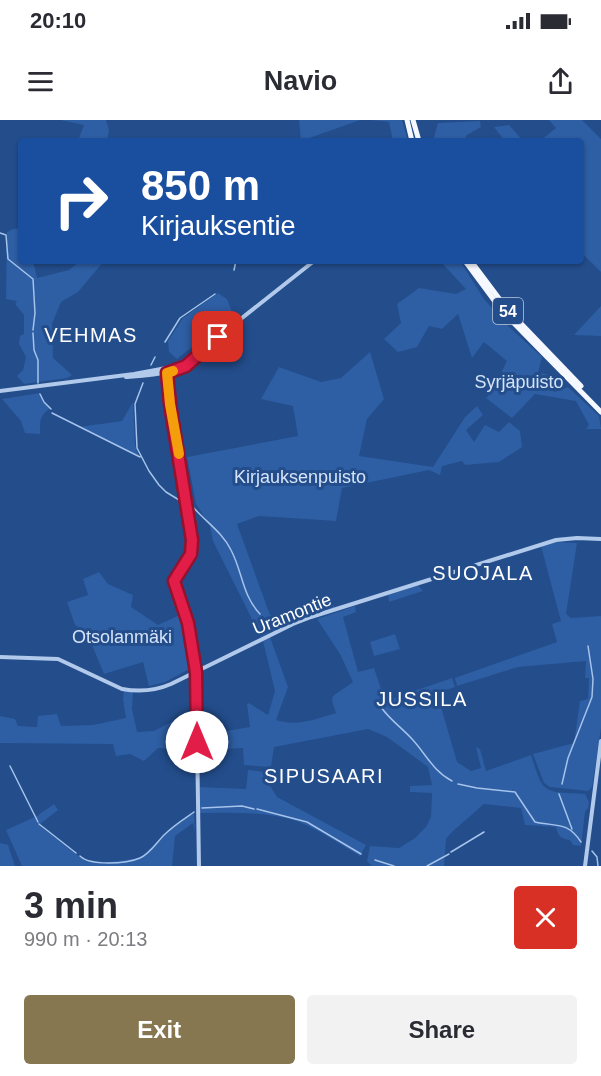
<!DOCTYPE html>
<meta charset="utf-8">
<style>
:root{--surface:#fff;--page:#f2f2f3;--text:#2b2b33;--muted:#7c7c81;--accent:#867750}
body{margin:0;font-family:Arial,sans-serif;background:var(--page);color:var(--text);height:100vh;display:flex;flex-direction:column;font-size:22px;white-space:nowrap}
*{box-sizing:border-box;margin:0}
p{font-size:20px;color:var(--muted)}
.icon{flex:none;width:33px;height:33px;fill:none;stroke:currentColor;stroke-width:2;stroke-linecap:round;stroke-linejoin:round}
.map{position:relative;height:746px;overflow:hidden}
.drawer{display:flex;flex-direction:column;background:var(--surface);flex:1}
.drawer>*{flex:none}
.banner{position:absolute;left:18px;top:18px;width:566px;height:126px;border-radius:6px;box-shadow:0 2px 4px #0004;background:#1a4fa0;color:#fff;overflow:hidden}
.pin{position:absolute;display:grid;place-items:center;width:51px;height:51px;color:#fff;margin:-26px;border-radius:12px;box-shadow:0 3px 9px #0006}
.me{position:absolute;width:66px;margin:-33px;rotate:0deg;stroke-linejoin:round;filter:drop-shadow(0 0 4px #0008)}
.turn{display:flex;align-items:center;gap:21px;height:126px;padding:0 24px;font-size:27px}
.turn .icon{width:78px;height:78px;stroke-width:2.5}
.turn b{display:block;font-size:42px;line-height:51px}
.round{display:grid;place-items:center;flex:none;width:63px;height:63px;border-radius:6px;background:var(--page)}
.overview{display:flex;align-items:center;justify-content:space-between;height:102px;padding:0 24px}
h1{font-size:36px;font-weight:800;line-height:45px}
.cta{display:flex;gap:12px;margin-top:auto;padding:12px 24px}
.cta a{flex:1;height:69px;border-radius:6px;background:var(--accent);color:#fff;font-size:24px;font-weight:800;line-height:69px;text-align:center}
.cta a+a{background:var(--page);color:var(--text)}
.status{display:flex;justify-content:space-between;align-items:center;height:42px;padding:0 30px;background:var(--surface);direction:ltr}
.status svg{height:16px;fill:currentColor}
header{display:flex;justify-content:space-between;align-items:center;height:78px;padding:0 24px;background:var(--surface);font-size:27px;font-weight:800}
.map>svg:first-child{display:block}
</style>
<div class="status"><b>20:10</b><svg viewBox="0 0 49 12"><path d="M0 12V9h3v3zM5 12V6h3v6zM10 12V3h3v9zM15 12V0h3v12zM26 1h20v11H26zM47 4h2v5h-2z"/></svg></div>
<header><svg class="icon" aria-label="menu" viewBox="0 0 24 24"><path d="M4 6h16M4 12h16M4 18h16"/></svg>Navio<svg class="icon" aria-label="share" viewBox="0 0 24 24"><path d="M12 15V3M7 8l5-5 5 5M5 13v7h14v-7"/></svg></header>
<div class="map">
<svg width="601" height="746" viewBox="0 0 601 746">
<rect width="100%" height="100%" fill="#234d8b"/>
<!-- green -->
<path fill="#2e5ea3" d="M 60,0 L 106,0 L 109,10 L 107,21 L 78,21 L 84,5 Z
M 299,0 L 360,0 L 301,21 Z
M 371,0 L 402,0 L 408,21 L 393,21 L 389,2 Z
M 549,0 L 582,0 L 601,19 L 601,152 L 581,132 L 580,21 L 540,21 L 556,8 Z
M 480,1 L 481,7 L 467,15 L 464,21 L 433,21 L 438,3 Z
M 509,5 L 523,21 L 505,21 L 494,7 Z
M 21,108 L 21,141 L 30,141 L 34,145 L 37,158 L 69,150 L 80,141 L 104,141 L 78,172 L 61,182 L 52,204 L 53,238 L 72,255 L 67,258 L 24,264 L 17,256 L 23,250 L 26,237 L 19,224 L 20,216 L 24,214 L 24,195 L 15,184 L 17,181 L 6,179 L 7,112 L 13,109 Z
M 440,141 L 460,141 L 484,179 L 509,207 L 542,237 L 538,253 L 546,254 L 554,272 L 568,267 L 599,296 L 601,309 L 586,309 L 589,305 L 576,281 L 535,274 L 512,298 L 486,278 L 491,273 L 507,241 L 484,222 L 472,238 L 458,194 L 442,209 L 429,206 L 417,227 L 398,232 L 384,219 L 401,203 L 397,184 L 419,168 L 456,174 L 466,169 Z
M 218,173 L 227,179 L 232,192 L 227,199 L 177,239 L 169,232 L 168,221 L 183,198 Z
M 601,186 L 601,216 L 574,215 Z
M 370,232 L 384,279 L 367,299 L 359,336 L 433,347 L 465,297 L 477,286 L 483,295 L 466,310 L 474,322 L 485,305 L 499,312 L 509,302 L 520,311 L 522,327 L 499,342 L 465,345 L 462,341 L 442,346 L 440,355 L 429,350 L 342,368 L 336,401 L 259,396 L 237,404 L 270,495 L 292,501 L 261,517 L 213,421 L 210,406 L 196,384 L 187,337 L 298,316 L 293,286 L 261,279 L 279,247 L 321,262 L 341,258 Z
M 40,273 L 43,282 L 51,288 C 39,295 40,302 40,314 L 25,313 L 21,301 L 2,279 Z
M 133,282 L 135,325 L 139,337 L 79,307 L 122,301 Z
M 555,422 L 577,423 L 566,494 L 571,498 L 601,496 L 601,608 L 592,667 L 588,671 L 550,667 L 544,663 L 533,634 L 574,623 L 580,581 L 588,579 L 589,558 L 585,558 L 586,541 L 518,547 L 457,566 L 455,558 L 557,522 L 552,504 L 561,501 L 541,426 Z
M 99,452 L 108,464 L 133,475 L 131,487 L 158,505 L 182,494 L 193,547 L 165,562 L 149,566 L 143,542 L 104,554 L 87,513 L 75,505 L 67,482 L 88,475 L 83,459 Z
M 418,465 L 423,471 L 389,482 L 388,475 Z
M 333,478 L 334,488 L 296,501 L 293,500 L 292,496 Z
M 355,486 L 356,492 L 343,497 L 358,552 L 374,548 L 385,581 L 452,558 L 455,567 L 437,573 L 457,642 L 471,651 L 481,648 L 476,627 L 480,629 L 486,651 L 531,635 C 544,676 543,671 585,674 L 589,682 L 588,688 L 585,692 L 581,726 L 573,725 L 570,720 C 561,719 558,716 556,707 L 525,705 L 521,688 L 484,684 L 452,712 L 446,719 L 444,746 L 372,746 L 367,741 L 370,726 L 399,728 L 415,718 L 426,707 L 431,697 L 432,673 L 410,672 L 410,666 L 432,665 L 428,647 L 387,617 L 368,609 L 274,627 L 271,647 L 268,647 L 244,645 L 243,628 L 197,630 L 158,628 L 144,641 L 130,634 L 116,636 L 113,624 L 0,623 L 0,596 L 15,599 L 18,606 L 37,607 L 38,596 L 57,594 L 61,606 L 93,605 L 126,598 L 123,579 L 124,570 L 133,571 L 132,589 L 137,612 L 154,611 L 179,598 L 186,613 L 221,612 L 250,607 L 247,584 L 249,583 L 268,595 L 275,571 L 263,521 L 270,517 L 288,567 L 276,600 C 299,607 314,599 336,593 L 332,581 L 333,576 L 353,562 L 340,534 L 317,499 Z
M 395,514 L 400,529 L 374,536 L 370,522 Z
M 248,650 L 267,652 L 266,659 L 277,677 L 366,725 L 360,736 C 341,725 320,710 299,702 C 267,691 233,693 200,693 L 200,667 L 246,669 Z
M 54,684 L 58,690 L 40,704 L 41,707 L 85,741 L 101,743 L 140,738 L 164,715 L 194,692 L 195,712 L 193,703 L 175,716 L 172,746 L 22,746 L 6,710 L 37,696 Z
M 0,723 L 8,725 L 15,746 L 0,746 Z"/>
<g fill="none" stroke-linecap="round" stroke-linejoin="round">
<!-- stream -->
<path stroke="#a5c3eb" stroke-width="1.5" d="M 0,113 L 6,115 L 8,139 L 33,159 L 35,193 L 33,210
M 234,150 L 236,141
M 33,213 L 34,230 L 38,240 L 38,263
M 165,222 L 180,198 L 215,174
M 151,245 L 155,237
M 143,263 L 135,284 L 137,328 L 149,351 L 159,365 L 166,372 L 184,383
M 40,274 L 44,282 L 51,289
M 52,293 L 140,337
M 194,388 C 206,402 223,413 231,430 C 243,453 242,475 260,494
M 265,500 L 274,509
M 381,587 C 389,599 402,608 412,619 C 426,634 433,651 452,661
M 10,646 L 38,702
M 458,664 L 477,668 L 515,672 L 535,702 C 557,707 567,701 581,722
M 562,664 L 568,638 L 592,577 L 593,559 L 588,526
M 559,674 L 572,709
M 202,688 L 242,686 L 254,689
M 257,689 L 307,702 L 361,734
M 39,704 L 76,733
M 592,731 L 597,737 L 598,746
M 451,732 L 484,712
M 80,736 C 90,746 126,744 140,738 C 150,734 157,722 164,715 C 173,706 184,699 194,692
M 375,740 L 394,746
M 427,746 L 449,734"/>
<!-- tertiary -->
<path stroke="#b1c9ea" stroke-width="4" d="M 163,254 L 168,272 L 192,420 L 191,434 L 174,461 L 188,503 L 196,552 L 199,746
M 126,257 C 154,255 184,254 203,230
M 0,271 L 134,254 L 177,246 L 204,228 L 314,141
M 0,537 L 58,539 L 122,569 C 139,572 155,571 171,564 L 293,504 L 311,497 L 556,420 L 577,418 L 601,419
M 585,746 L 601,621"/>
<!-- primary -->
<path stroke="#f5f8fe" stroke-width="5" d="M 407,0 L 412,21
M 413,0 L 419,21
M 465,141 L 502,191 L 601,292
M 471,141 L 507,189 L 581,266"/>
</g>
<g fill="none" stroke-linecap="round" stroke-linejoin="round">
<!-- route casing -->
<g stroke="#92132f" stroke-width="15">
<path id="route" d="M 197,622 L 196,552 L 188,503 L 174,461 L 191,434 L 192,420 L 170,284 L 167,253 L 186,246 L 218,217"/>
</g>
<!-- route -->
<use href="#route" stroke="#e11d48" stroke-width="10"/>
<!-- slow -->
<path stroke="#f59e0b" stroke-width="10" d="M 173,251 L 167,253 L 170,284 L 179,334"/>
</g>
<g text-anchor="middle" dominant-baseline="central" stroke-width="6" stroke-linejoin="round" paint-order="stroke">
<!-- shield labels -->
<rect fill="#234d8b" stroke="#bdcadc" stroke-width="1.5" x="493" y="178" width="30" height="26" rx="4.5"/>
<g font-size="16" font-weight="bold" fill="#fff">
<text x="508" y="191">54</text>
</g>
<!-- park labels -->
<g font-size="18" fill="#d5e4f8" stroke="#234d8b">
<text x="519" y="262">Syrjäpuisto</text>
<text x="300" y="357">Kirjauksenpuisto</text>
<text x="122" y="517">Otsolanmäki</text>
</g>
<!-- street labels -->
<g font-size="18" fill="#fff" stroke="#234d8b">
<text transform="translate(292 494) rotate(-22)">Uramontie</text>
</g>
<!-- neighbourhood labels -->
<g font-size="20" letter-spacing="1.5" fill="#fff" stroke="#234d8b">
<text x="91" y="215">VEHMAS</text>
<text x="483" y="453">SUOJALA</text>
<text x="422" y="579">JUSSILA</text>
<text x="324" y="656">SIPUSAARI</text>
</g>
</g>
</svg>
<div class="pin" style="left:218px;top:217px;background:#d93025"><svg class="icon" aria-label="arrive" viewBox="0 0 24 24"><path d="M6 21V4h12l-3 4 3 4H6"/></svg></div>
<svg class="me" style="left:197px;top:622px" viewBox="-20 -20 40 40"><circle r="19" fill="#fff"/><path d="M0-13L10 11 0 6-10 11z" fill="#e11d48"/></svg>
<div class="banner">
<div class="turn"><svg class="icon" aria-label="right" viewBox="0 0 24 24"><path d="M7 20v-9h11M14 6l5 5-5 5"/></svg><div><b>850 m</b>Kirjauksentie</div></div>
</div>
</div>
<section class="drawer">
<div class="overview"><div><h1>3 min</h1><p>990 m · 20:13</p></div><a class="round" style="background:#d93025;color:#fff"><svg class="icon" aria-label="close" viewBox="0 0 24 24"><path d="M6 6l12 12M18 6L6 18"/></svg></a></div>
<div class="cta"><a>Exit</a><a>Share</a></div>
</section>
